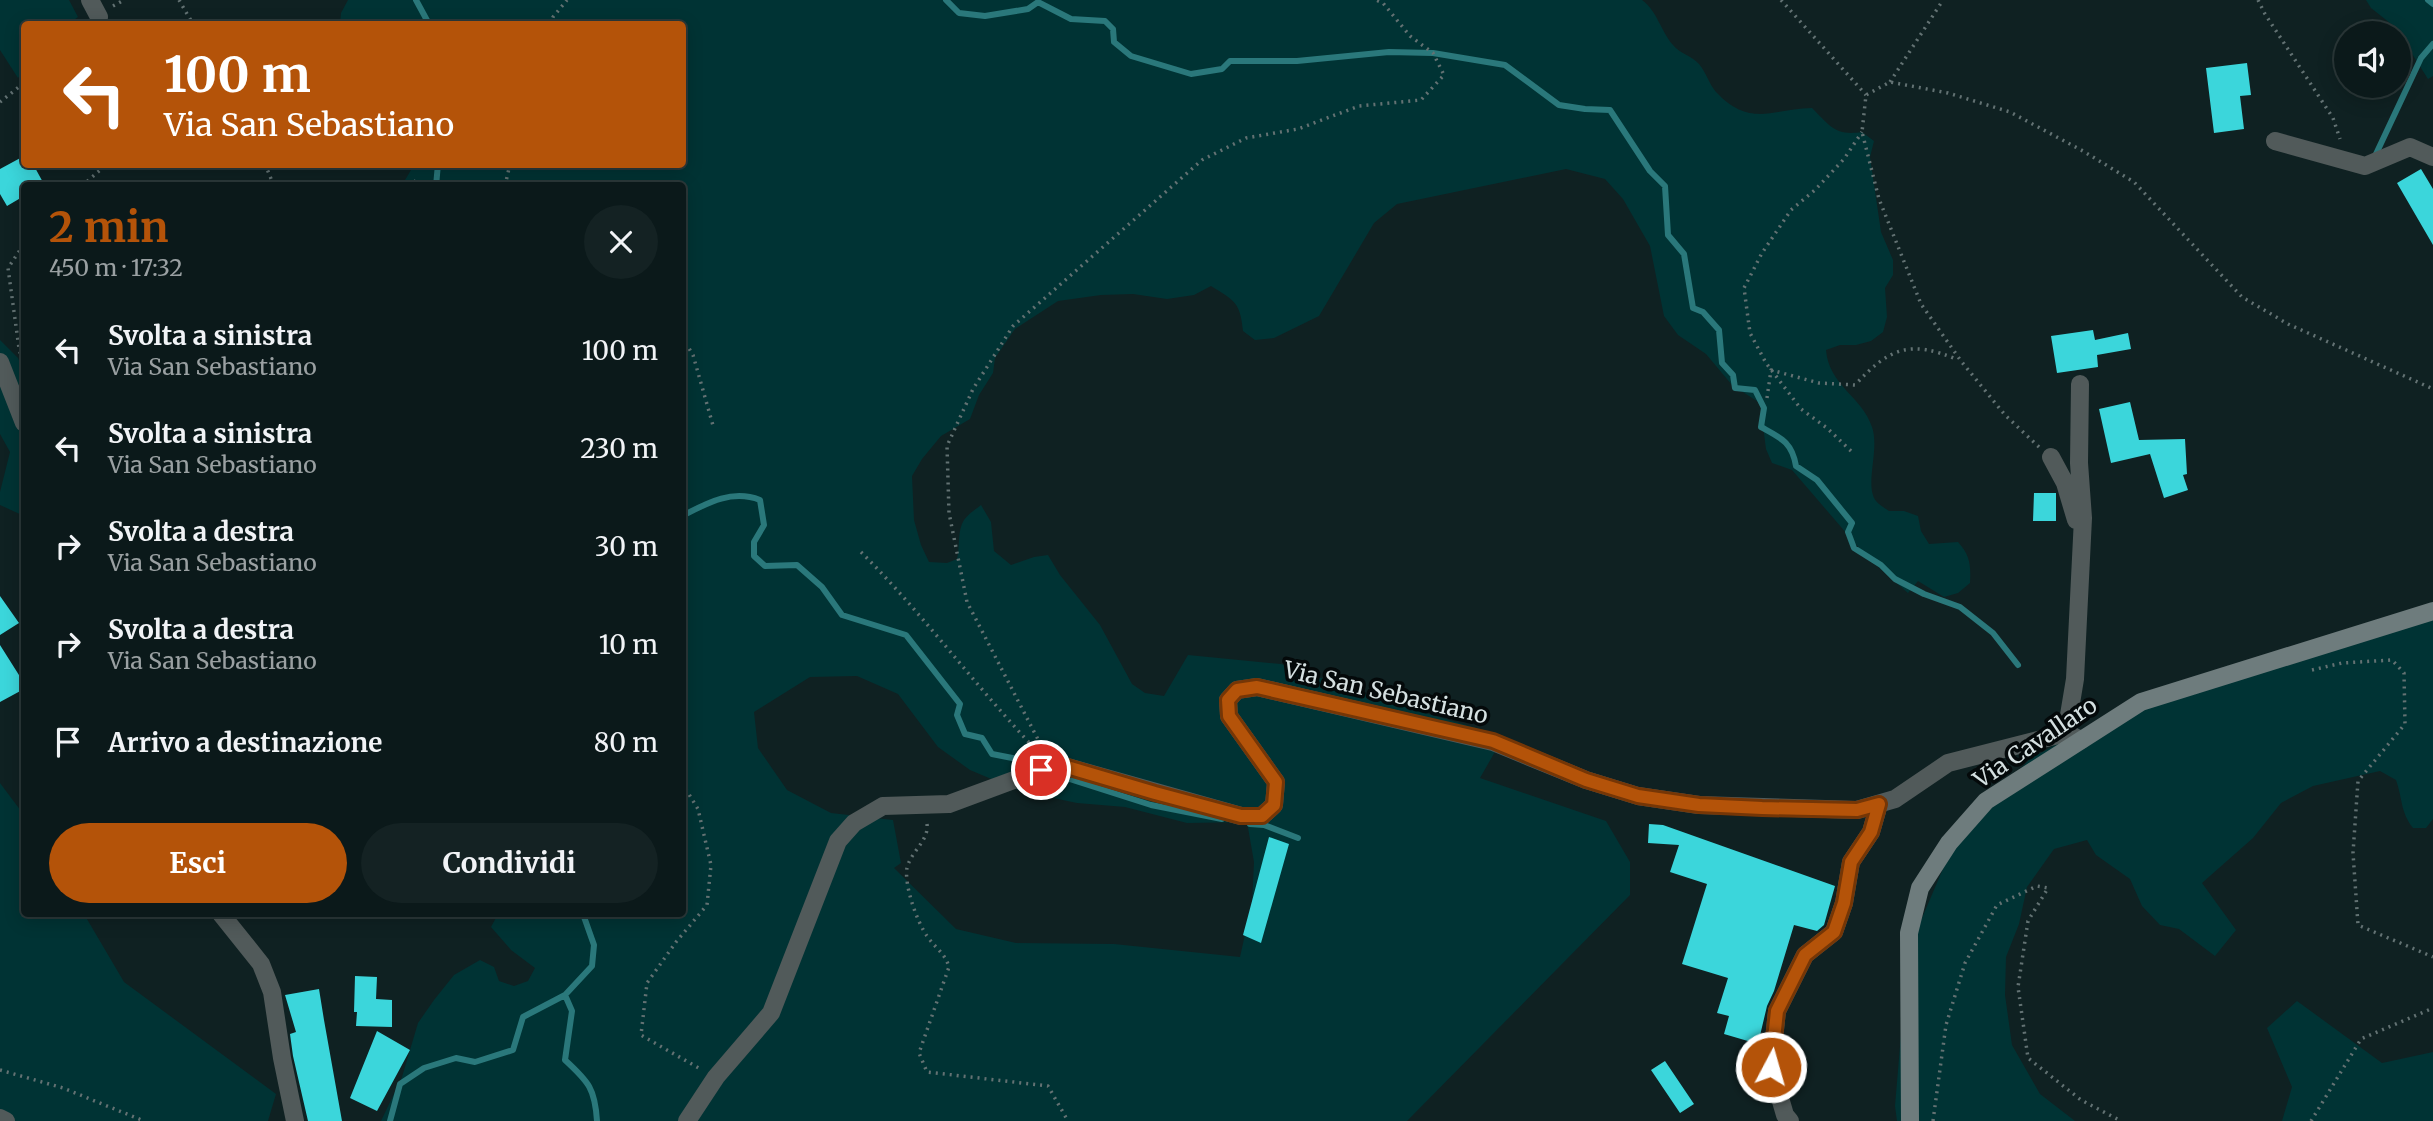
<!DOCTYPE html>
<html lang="it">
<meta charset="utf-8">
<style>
:root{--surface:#0b191a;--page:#142223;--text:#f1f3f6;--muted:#9aa0a2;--line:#2b3839;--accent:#b45309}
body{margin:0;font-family:Merriweather,serif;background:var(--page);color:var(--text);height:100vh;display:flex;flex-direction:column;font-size:26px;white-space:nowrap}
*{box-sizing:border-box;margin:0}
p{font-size:23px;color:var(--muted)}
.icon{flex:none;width:38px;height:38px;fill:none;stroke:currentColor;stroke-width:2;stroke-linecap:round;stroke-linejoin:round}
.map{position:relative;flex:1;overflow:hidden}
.details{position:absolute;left:21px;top:182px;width:665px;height:735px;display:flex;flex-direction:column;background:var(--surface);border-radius:7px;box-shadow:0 4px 18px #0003,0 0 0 2px var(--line)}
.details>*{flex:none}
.top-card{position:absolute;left:21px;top:21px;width:665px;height:147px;border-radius:7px;box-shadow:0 4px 18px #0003,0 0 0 2px var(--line);background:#b45309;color:#fff;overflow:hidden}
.tools{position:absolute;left:2334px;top:21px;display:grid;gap:14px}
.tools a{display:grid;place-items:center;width:77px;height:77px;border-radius:50%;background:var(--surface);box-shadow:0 4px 18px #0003,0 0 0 2px var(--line);font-size:35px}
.pin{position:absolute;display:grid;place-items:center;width:60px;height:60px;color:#fff;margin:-30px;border:4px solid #fff;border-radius:50%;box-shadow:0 2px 7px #0007}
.me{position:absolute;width:77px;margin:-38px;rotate:6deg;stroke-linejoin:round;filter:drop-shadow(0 0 5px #0008)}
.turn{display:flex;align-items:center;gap:24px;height:147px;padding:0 28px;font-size:32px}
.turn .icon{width:91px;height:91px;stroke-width:2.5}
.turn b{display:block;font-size:49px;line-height:60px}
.round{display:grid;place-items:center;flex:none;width:74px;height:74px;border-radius:37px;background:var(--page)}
.headline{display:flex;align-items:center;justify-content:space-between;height:119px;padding:0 28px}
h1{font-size:42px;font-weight:700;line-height:52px;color:var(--accent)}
.cta{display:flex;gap:14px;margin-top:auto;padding:14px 28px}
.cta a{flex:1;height:80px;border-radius:42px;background:var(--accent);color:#fff;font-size:28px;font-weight:700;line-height:80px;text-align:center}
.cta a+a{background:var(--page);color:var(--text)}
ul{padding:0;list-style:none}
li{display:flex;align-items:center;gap:21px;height:98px;padding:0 28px}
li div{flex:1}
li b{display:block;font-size:26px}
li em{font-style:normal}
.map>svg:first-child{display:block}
</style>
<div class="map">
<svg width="2433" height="1121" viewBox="0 0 2433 1121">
<rect width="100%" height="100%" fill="#0f2122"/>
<!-- green -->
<path fill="#003334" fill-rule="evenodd" d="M 0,0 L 69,0 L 78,17 L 68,24 L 24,24 L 24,70 L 18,78 L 0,50 Z
M 348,0 L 1642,0 C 1658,12 1660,30 1673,45 C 1679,53 1692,56 1699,64 C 1706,72 1709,84 1716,92 C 1750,128 1772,109 1812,108 C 1830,126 1835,136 1862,132 L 1874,141 L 1870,157 L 1881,232 L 1893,260 L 1893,275 L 1885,288 L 1887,317 L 1883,332 L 1871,341 L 1856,345 L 1840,345 L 1826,350 C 1829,386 1862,396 1872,427 C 1880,450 1864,485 1876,501 C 1879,505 1885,508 1889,511 L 1904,511 L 1918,516 L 1921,531 L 1929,544 L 1958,542 C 1970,555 1971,565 1970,583 L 1958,593 L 1944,597 L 1918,581 L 1908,593 L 1866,556 L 1792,470 L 1772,463 L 1766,449 L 1760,403 L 1732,385 L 1706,354 L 1678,335 L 1664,316 L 1650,246 L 1623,199 L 1605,179 L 1566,169 L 1397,204 L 1374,223 L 1319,316 L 1274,338 L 1255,340 L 1243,331 C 1240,302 1235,301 1211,286 L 1194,295 L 1167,299 L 1133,294 L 1101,295 L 1058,301 L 1015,329 L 995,358 L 993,373 L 979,395 L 970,419 L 941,436 L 922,459 L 912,476 L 914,520 L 921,545 L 929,562 L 947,563 L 957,559 C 960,547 957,531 964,520 C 968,514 976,509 981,505 L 991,522 L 994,551 L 1011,565 L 1034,557 L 1048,555 L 1060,575 L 1100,625 L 1132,684 L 1145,693 L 1164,696 L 1188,655 L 1281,664 L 1401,706 L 1504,736 L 1480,778 L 1606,821 L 1630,862 L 1630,895 L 1407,1121 L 381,1121 L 402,1077 L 418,1023 L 434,1000 L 454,975 L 480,960 L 494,967 L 499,981 L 514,986 L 528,981 L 535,968 L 511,950 L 491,927 L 498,914 L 682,914 L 682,186 L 402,185 L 411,170 L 410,165 L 682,164 L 682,24 L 340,24 L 341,13 ZM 857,676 L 898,694 L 938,747 L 970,770 L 1020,791 L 1077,803 L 1125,807 L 1187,823 L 1247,822 L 1254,862 L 1252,903 L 1240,957 L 1114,944 L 1016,943 L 956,929 L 894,868 L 901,863 L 893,820 L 831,813 L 787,790 L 758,748 L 754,712 L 810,677 Z
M 2366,0 L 2433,0 L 2433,76 L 2428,79 L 2395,27 L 2371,8 Z
M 0,340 L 18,358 L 24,372 L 24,516 L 0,505 L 0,492 L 10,452 L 0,434 Z
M 2433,603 L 2433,819 L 2426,828 L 2413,828 C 2400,811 2403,800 2396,780 L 2380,771 L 2313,786 L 2281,803 L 2253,838 L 2202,883 L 2236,930 L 2215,956 L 2179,929 L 2160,925 L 2142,906 L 2130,879 L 2096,855 L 2087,840 L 2054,849 L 2027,887 L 2019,924 L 2006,957 L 2005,995 L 2012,1045 L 2040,1094 L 2075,1121 L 1897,1121 L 1895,1106 L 1908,951 L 1959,831 L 2031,758 L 2155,692 Z
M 0,783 L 24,815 L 24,914 L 84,914 L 124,982 L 276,1094 L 268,1121 L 0,1121 Z
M 2297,1001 L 2382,1063 L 2433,1052 L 2433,1121 L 2282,1121 L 2292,1087 L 2267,1028 Z"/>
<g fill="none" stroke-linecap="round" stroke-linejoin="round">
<!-- stream -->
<path stroke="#2a787b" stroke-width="6" d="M 416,0 L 429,24
M 946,0 L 959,13 L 985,16 L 1028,9 L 1038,2 L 1071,19 L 1105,21 L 1113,29 L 1114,42 L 1131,56 L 1191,74 L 1222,69 L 1230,61 L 1297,61 L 1389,52 L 1433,53 L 1505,65 L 1559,105 L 1585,109 L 1610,110 L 1650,171 L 1665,186 L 1668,235 L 1684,254 L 1693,308 L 1703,312 L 1719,330 L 1722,363 L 1733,375 L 1735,388 L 1755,390 L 1764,408 L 1761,427 C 1781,438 1792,442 1796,466 L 1817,480 L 1852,523 L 1848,532 L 1854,548 L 1881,565 L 1895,579 L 1924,594 L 1960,607 L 1993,633 L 2018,665
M 2428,0 L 2433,4
M 2376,154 L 2421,58 L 2433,44
M 436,186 L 438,164
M 682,516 C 707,503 732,489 760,500 L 764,525 L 754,542 L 754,556 L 765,566 L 797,565 L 822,587 L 842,615 L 906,635 L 960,704 L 957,715 L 965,734 L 982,738 L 992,754 L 1038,763
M 1057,775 L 1151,805 L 1222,819
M 1250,824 L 1264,825 L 1298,838
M 565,995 L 572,1011 L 565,1060 C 589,1082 595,1089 597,1121
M 390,1121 L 400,1084 L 424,1068 L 456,1058 L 475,1062 L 513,1050 L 523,1017 L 565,995 L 592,966 L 594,945 L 583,914"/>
</g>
<!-- building -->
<path fill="#3bd6db" d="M 2247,63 L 2251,95 L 2240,96 L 2244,129 L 2214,133 L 2206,68 Z
M 24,156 L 24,164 L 33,164 L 45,186 L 24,186 L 24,196 L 7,206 L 0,194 L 0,169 Z
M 2421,169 L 2433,189 L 2433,245 L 2397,183 Z
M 2093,330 L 2095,340 L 2128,333 L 2131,349 L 2097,355 L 2098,367 L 2057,373 L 2051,336 Z
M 2130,402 L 2139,440 L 2185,439 L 2187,474 L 2183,475 L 2188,490 L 2164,498 L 2150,454 L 2111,463 L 2099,409 Z
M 2034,493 L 2056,493 L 2056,521 L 2033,521 Z
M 0,596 L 19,623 L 0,635 Z
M 0,645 L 24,683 L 24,689 L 0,702 Z
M 1649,824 L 1663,825 L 1835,886 L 1824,925 L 1817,931 L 1794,925 L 1774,991 L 1767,1006 L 1758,1044 L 1724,1034 L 1729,1016 L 1717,1013 L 1728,978 L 1682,964 L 1707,884 L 1670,872 L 1679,845 L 1648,843 Z
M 1269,837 L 1289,844 L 1261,943 L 1243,935 Z
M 355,976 L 377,977 L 376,999 L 392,1000 L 392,1027 L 356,1026 L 357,1012 L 354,1012 Z
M 319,989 L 324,1020 L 342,1121 L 308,1121 L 293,1056 L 290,1034 L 296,1032 L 285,995 Z
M 377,1031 L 410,1050 L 377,1111 L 350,1098 Z
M 1665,1061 L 1694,1104 L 1680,1113 L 1651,1070 Z"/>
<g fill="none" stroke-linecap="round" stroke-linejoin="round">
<!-- path -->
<path stroke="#637273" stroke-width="3.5" stroke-dasharray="2 5" stroke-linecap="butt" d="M 179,0 L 193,24
M 1781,0 L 1866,95
M 2258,0 L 2265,14 L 2333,118 L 2340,139
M 113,6 L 124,0
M 550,24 L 553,17 L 567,0
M 1890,82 L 1943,0
M 0,102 L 24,83
M 265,164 L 274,186
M 82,186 L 107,164
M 401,186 L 413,180 L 419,186
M 505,186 L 510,164
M 682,337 L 693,355 L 714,429
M 24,367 L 19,348 L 8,268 L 24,244
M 1767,398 L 1771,370 L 1819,383 L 1855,385 C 1889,348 1910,339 1958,360
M 2039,447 L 2005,415 L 1961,361 L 1921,304 L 1879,199 L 1862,132 L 1866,95 L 1890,82 L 1948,93 L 2010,112 L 2083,151 L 2134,182 L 2242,297 L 2288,324 L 2431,388 L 2433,386
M 1851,451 L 1827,428 L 1801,409 L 1766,363 L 1750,333 L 1744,288 L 1762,253 L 1791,210 L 1815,190 L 1844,159 L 1862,132
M 861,552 C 924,615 976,687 1038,752
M 2312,670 L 2342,663 L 2392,660 L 2404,673 L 2405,724 L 2358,781 L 2353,853 L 2358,925 L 2433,957
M 1044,751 L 967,602 L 949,513 L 947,446 L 973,389 L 1013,326 L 1202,160 L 1246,138 L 1298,129 L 1359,106 L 1421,100 L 1444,75 L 1433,53 L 1410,36 L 1383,3 L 1376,0
M 682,783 L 698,809 L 711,865 L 707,905 L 676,942 L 647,983 L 641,1035 L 702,1070
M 927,824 C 929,841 911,851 907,868 C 904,885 917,922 927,936 C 935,948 945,953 949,967 L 919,1053 L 927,1072 L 1048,1086 L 1068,1121
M 0,1070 L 63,1088 L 144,1121
M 1933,1121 L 1946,1025 L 1965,963 L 1997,905 L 2037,886 L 2048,888 L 2028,921 L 2018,987 L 2028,1058 L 2081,1100 L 2121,1121
M 2311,1121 L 2361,1039 L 2433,1008"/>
<!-- street -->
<path stroke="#515a5a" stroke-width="18" d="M 90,0 L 99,17
M 2275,141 L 2365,166 L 2410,147 L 2433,157
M 0,362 L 24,423
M 2051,457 L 2065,483 L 2076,520
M 2066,733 L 2075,679 L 2083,518 L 2079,463 L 2080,384
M 221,914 L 261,964 L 272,992 L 282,1058 L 295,1121
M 0,1118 L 6,1121
M 687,1121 L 716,1077 L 771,1013 L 838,841 L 854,823 L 883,806 L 949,804 L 1041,770 L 1067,767 L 1241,816 L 1262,816 L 1274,805 L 1276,782 L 1229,716 L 1228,700 L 1237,690 L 1257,687 L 1493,742 L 1586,780 L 1638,796 L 1699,805 L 1857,810 L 1895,799 L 1948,763 L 2066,733 L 2081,740
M 1790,1121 L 1785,1115 L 1771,1067 L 1777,1011 L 1805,955 L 1834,932 L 1844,903 L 1851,862 L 1871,832 L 1879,804"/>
<!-- secondary -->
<path stroke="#6e7c7d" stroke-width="18" d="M 1910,1121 L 1909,933 L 1920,888 L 1949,843 L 1986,801 L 2141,702 L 2433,611"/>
</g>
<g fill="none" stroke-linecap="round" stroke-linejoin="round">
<!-- route casing -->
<g stroke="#753606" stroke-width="18">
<path id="route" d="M 1041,770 L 1067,767 L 1155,793 L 1241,816 L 1262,816 L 1274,805 L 1276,782 L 1229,716 L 1228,700 L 1237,690 L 1257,687 L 1493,741 L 1586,780 L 1638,796 L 1699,805 L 1762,808 L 1857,810 L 1879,804 L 1871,832 L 1851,862 L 1844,903 L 1834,932 L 1805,955 L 1777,1011 L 1771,1067"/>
</g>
<!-- route -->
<use href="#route" stroke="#b45309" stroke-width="12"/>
</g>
<g text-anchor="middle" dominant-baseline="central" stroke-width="7" stroke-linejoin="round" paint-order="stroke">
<!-- street labels -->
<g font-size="23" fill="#d5e0e1" stroke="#04090a">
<text transform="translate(1386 692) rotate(13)">Via San Sebastiano</text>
<text transform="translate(2035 742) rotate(-34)">Via Cavallaro</text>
</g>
</g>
</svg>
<div class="tools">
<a><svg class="icon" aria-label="sound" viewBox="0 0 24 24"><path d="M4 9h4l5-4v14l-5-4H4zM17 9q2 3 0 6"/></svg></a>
</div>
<div class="pin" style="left:1041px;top:770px;background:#d93025"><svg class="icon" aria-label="arrive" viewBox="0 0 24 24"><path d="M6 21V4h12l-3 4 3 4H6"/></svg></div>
<svg class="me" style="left:1771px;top:1067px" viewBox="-20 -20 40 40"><circle r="17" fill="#b45309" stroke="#fff" stroke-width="3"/><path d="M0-11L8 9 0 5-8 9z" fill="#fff"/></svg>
<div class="top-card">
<div class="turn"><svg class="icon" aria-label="left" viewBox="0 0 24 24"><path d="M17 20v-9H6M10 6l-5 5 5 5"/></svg><div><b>100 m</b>Via San Sebastiano</div></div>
</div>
<section class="details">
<div class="headline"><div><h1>2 min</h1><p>450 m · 17:32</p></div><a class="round"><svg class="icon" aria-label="close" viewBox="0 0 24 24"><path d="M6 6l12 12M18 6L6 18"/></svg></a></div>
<ul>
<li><svg class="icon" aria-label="left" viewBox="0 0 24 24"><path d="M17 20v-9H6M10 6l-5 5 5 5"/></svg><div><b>Svolta a sinistra</b><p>Via San Sebastiano</p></div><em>100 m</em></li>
<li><svg class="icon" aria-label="left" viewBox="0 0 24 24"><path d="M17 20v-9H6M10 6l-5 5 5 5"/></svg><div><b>Svolta a sinistra</b><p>Via San Sebastiano</p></div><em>230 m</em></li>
<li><svg class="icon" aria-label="right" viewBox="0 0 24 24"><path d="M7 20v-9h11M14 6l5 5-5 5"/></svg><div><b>Svolta a destra</b><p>Via San Sebastiano</p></div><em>30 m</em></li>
<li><svg class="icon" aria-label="right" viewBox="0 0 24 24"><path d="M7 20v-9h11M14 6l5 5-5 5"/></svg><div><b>Svolta a destra</b><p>Via San Sebastiano</p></div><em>10 m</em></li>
<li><svg class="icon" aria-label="arrive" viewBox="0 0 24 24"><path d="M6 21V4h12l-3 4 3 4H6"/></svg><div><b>Arrivo a destinazione</b></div><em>80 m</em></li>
</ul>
<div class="cta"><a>Esci</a><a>Condividi</a></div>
</section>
</div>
